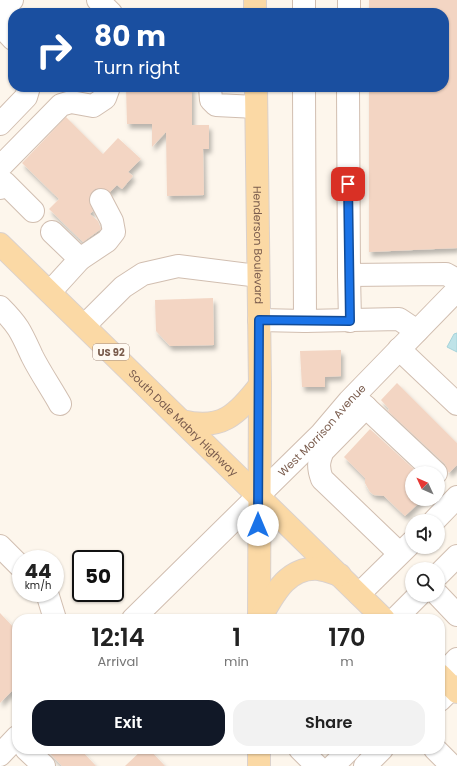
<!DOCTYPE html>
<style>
:root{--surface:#fff;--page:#f2f2f2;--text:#222;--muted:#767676;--accent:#111827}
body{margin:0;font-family:Poppins,sans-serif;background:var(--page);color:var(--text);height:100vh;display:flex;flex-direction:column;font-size:15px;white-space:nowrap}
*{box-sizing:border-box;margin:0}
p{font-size:13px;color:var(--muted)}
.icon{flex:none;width:22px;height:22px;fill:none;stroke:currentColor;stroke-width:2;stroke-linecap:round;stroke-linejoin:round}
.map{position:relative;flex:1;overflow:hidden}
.side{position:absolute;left:12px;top:614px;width:433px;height:140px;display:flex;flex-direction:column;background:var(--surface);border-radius:16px;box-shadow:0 1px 3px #0004}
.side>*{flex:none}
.hud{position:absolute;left:8px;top:8px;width:441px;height:84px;border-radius:16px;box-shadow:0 1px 3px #0004;background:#1a4fa0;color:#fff;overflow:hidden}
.needle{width:26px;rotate:314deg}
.fabs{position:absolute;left:405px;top:466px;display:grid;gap:8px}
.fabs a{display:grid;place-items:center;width:40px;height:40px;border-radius:50%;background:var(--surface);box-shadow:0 1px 3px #0004;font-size:20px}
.speed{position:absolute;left:12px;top:550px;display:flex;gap:8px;font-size:20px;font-weight:700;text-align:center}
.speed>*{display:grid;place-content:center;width:52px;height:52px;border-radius:50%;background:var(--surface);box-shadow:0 1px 3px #0004;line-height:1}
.speed small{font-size:10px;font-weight:400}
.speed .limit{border:2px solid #111;border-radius:6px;background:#fff;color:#111}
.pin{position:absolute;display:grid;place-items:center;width:34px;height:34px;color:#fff;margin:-17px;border-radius:8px;box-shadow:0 2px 6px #0006}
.me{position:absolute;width:44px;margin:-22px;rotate:0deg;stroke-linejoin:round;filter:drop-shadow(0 0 3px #0008)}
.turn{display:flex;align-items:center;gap:14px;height:84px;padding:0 20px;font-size:18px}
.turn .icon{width:52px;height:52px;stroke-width:2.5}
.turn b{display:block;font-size:28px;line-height:34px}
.eta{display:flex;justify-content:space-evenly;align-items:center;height:68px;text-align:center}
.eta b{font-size:24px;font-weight:600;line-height:28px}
.action{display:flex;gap:8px;margin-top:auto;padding:8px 20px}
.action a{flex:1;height:46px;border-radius:16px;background:var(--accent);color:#fff;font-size:16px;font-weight:600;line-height:46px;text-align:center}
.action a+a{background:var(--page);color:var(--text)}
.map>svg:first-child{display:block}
</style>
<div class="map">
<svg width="457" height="766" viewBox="0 0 457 766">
<defs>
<filter id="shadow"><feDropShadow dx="2.5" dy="4.5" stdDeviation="2" flood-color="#0004"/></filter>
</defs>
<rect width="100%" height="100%" fill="#fdf6ec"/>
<!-- water -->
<path fill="#bfe3e8" stroke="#a5d3da" d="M 457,333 L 457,352 L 447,347 L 454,334 Z"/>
<!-- building -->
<path fill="#f3d5c3" filter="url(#shadow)" d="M 369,0 L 457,0 L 457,248 L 369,252 L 369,87 L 444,87 L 444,13 L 369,13 Z
M 126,87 L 192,87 L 192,125 L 209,125 L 209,149 L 203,149 L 204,195 L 167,196 L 166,132 L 152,147 L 152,124 L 127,124 Z
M 66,117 L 103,154 L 118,138 L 141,159 L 128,172 L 133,176 L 122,189 L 117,185 L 110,192 L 101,188 L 95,189 L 91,193 L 89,200 L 93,211 L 90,214 L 98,221 L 101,229 L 83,242 L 49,209 L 59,199 L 22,163 Z
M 213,298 L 214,345 L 170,346 L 156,331 L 155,300 Z
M 341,350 L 341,376 L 325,377 L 325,387 L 302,387 L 300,351 Z
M 397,383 L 457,443 L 457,465 L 449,473 L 445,464 L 388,411 L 389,409 L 381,400 Z
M 370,429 L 418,473 L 412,473 L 412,499 L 423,499 L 405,516 L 384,496 L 374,495 L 370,492 L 365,483 L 365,478 L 344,457 Z
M 0,613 L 17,631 L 17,686 L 0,703 Z
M 46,749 L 80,749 L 96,766 L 62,766 Z
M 143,749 L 149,749 L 165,766 L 125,766 Z"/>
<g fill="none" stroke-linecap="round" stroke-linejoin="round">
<!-- minor casing -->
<g stroke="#d1beb0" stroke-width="24">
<g id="minor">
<path d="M 98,0 L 111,13"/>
<path d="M 304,0 L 304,13"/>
<path d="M 0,12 L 12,0"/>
<path d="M 349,13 L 349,0"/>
<path d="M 0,25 L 13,39"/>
<path d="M 210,87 L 211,100 L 216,105 L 256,107"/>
<path d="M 304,87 L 305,321"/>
<path d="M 348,87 L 349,275 L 446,274 L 457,280"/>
<path d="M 0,124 L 26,97 L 29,87"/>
<path d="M 0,167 L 61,105 L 71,102 L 93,106 L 105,98 L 109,87"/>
<path d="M 0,188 L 5,183 L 33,211"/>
<path d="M 80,259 L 107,241 L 114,232 L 112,221 L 101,200"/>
<path d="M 349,275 L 350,321"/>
<path d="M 50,292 L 80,259 L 52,232"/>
<path d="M 0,307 C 19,326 21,332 32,356 C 40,372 51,388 60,404"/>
<path d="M 259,320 L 305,321 L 399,319 L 417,331"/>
<path d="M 85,325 L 123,287 L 143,274 L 178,266 L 258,276"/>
<path d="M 399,349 L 457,404"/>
<path d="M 355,397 L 436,473"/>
<path d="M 366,407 L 323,451 C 318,462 318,468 322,479 L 399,553"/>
<path d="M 434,521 L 457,497"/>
<path d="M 0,546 L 21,567"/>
<path d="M 438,575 L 457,556"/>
<path d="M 47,593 L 55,619"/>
<path d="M 359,594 L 412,542"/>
<path d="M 438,595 L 457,615"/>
<path id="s1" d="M 133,619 L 321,434 L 349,401 L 457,290"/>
<path d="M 395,619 L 419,595"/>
<path d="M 441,676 L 457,659"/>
<path d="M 440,700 L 453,687"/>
<path d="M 26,749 L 44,766"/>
<path d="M 300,749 L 317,766"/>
<path d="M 435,749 L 452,766"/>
<path d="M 0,755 L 17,737"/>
<path d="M 333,766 L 350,749"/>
<path d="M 365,766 L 382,749"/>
</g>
</g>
<!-- major casing -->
<g stroke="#dad1cd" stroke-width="24">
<g id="major">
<path d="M 255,0 L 255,13"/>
<path id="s2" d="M 256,87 L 260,385 L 259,619"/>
<path id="s3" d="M 0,244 L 384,619"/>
<path d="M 182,421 C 221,431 237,415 260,385"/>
<path d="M 260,619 C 273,596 287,566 319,569 C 326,570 333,573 340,575"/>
<path d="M 440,675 L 457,692"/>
<path d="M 259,749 L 259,766"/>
</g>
</g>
<!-- minor -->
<use href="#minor" stroke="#fff" stroke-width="22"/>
<!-- major -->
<use href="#major" stroke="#fbd9a5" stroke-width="22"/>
</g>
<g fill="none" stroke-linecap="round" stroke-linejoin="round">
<!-- route casing -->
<g stroke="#114b97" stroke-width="10">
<path id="route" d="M 258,525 L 259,320 L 350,321 L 348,184"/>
</g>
<!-- route -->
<use href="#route" stroke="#1a73e8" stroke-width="7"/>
</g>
<g text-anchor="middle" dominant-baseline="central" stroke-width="3.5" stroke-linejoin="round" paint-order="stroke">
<!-- shield labels -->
<rect fill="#fffaf3" stroke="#a28b7f" stroke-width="1" x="93" y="344" width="36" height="16" rx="3"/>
<g font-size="10" font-weight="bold" fill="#7a5c4d">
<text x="111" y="352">US 92</text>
</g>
<!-- street labels -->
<g font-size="11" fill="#7a5c4d" stroke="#fffaf3">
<text stroke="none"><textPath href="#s2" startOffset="158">Henderson Boulevard</textPath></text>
<text stroke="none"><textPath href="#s3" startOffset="256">South Dale Mabry Highway</textPath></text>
<text stroke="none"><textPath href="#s1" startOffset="267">West Morrison Avenue</textPath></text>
</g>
</g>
</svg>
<div class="fabs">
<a><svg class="needle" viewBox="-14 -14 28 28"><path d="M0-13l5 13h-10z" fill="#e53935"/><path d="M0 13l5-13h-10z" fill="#767676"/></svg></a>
<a><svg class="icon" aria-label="sound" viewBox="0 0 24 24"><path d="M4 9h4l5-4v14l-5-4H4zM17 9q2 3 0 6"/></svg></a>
<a><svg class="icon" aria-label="search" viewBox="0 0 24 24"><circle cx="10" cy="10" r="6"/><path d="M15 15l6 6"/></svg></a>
</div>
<div class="speed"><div>44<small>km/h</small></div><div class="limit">50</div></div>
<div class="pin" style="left:348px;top:184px;background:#d93025"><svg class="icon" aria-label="arrive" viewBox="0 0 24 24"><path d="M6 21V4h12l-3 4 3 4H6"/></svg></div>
<svg class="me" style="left:258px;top:525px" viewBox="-20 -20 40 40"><circle r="19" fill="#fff"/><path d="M0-13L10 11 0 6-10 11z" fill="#1a73e8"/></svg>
<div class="hud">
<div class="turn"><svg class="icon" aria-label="right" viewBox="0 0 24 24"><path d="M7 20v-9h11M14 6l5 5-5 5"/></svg><div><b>80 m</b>Turn right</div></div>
</div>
<section class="side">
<div class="eta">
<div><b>12:14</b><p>Arrival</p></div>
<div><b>1</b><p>min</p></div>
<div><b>170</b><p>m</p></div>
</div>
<div class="action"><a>Exit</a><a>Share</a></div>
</section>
</div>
